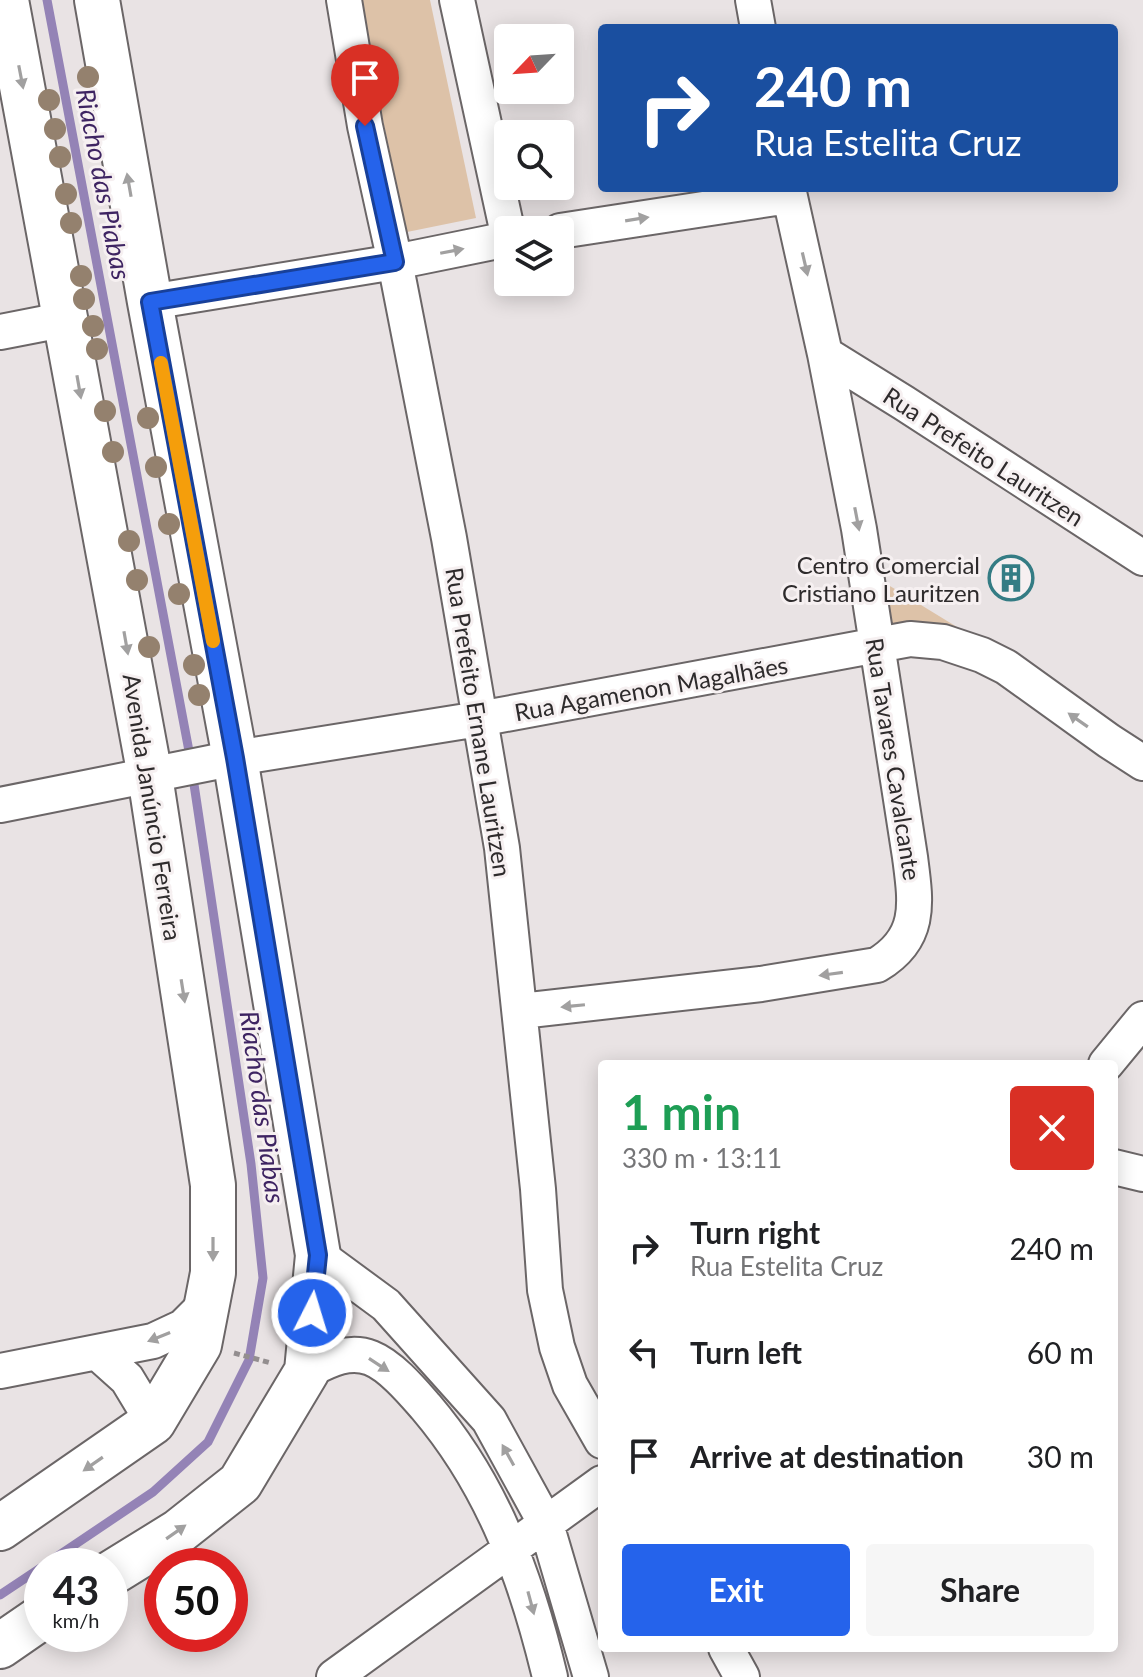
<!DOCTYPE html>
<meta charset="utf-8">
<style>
:root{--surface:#fff;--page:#f6f6f6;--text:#202124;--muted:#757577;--accent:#2563eb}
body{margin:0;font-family:Lato,sans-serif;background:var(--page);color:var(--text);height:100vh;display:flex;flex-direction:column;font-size:30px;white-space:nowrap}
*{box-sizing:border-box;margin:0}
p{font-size:26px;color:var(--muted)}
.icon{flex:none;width:44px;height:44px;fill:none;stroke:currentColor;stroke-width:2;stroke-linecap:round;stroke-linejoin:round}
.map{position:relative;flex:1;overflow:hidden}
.sheet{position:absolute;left:598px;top:1060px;width:520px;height:592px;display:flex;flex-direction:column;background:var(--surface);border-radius:8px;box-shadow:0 4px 20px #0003}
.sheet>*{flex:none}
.banner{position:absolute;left:598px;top:24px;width:520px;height:168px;border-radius:8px;box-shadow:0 4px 20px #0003;background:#1a4fa0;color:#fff;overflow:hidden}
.needle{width:52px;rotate:245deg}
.buttons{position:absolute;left:494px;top:24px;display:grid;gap:16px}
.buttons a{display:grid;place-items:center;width:80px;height:80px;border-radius:8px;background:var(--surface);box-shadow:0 4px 20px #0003;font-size:40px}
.speed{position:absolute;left:24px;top:1548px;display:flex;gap:16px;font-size:40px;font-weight:700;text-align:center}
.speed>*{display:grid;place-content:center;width:104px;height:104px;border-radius:50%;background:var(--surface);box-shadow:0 4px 20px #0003;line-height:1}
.speed small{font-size:20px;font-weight:400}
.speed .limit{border:12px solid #d22;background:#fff;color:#111}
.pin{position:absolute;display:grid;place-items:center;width:68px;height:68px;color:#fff;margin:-82px -34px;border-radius:50% 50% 50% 0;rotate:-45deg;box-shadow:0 0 8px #0007}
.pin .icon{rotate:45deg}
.me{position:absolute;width:88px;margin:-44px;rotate:5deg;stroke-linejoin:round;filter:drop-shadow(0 0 6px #0008)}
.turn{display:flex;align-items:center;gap:28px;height:168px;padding:0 24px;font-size:36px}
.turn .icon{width:104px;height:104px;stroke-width:2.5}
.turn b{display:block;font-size:56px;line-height:68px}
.round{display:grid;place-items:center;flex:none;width:84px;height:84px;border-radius:8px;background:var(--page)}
.overview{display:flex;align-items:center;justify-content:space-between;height:136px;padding:0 24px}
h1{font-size:48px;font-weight:700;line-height:60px;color:#1e9e55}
.button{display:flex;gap:16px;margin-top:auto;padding:16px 24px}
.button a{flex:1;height:92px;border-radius:8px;background:var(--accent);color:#fff;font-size:32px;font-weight:700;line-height:92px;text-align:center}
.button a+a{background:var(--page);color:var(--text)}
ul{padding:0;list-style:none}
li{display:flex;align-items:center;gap:24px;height:104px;padding:0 24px}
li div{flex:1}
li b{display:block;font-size:30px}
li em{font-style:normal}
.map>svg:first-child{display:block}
</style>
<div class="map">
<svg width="1143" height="1677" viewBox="0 0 1143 1677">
<rect width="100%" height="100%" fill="#e9e3e4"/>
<!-- green -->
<path fill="#ddc2a8" d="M 357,0 L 430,0 L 476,218 L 407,232 Z
M 885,583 L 957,627 L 892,625 Z"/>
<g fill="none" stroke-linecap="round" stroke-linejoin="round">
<!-- stream -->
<path stroke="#9483b6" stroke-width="9" d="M 43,1566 L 153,1492 L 208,1442 L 249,1360 L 263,1278 L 251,1164 L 189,751 L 47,0
M 0,1595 L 42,1567"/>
<!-- minor casing -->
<g stroke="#6b6667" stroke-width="38">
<path id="minor" d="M 344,0 L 365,126 L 395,262 L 449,538 L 502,848 L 538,1189 L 545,1290 L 557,1347 L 570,1385 L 602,1441
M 457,0 L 508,234
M 753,0 L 758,28
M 560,231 L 789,196
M 150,302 L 395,262 L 508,239
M 0,332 L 67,319
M 825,354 L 904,403 L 1143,558
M 0,805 L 235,758 L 479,719 L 910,639 L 943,642 L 982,655 L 1006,667 L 1109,741 L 1143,763
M 521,1011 L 761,984 L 877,965 C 922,938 916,903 910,857 L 859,529 L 825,354 L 788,188
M 1106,1064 L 1143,1019
M 1114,1167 L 1143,1174
M 318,1255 L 386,1305 L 489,1420 L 546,1524 L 591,1677
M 98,1353 L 127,1379 L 153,1422
M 0,1371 L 153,1341 L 183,1327 L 209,1301
M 307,1371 C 327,1361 348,1349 371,1358 C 391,1366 412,1391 426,1407 C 493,1486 526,1577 550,1677
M 726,1648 L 742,1677
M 334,1677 L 602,1483"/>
</g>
<!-- major casing -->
<g stroke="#6b6667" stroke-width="48">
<path id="major" d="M 97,0 L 150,302 L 235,758 L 318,1255 L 307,1371 L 240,1483 L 178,1532 L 110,1574
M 0,1528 L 153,1422 L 199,1345 L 213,1273 L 213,1185 L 150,776 L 6,0
M 0,1646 L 42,1617"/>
</g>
<!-- path -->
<path stroke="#938e8f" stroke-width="5" stroke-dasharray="6 4" stroke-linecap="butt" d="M 234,1353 L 271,1363"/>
<!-- minor -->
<use href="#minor" stroke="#fff" stroke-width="34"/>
<!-- major -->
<use href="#major" stroke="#fff" stroke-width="44"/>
</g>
<!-- trees -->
<g fill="#94816e">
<circle cx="88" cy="77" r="11"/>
<circle cx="49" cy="100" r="11"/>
<circle cx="55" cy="129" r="11"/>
<circle cx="60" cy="157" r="11"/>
<circle cx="66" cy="194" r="11"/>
<circle cx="71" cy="223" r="11"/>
<circle cx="81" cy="276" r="11"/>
<circle cx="84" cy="299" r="11"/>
<circle cx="93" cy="326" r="11"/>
<circle cx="97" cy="349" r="11"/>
<circle cx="105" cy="411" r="11"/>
<circle cx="148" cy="418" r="11"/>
<circle cx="113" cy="452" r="11"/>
<circle cx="156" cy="467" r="11"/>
<circle cx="169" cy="524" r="11"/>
<circle cx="129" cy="541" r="11"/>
<circle cx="137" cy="580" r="11"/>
<circle cx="179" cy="594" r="11"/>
<circle cx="149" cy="647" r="11"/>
<circle cx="194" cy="665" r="11"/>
<circle cx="199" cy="695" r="11"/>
</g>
<!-- one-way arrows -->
<defs><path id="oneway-solid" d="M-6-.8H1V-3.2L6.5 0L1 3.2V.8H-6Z" transform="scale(2)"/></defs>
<g fill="#a1a0a0">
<use href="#oneway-solid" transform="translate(21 77) rotate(79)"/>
<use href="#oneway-solid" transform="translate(129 185) rotate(-100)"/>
<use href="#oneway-solid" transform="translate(637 219) rotate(-9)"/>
<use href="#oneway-solid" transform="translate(452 251) rotate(-11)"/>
<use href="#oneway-solid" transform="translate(805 264) rotate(77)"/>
<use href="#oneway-solid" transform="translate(79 387) rotate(80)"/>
<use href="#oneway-solid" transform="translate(857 519) rotate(79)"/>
<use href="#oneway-solid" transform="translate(126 643) rotate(80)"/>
<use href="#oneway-solid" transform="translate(1078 720) rotate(-145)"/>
<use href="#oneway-solid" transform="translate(831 974) rotate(172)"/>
<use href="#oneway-solid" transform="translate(183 991) rotate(81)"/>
<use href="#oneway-solid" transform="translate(573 1006) rotate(174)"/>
<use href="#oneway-solid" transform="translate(213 1249) rotate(90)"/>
<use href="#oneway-solid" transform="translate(159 1337) rotate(158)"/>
<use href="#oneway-solid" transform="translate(379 1365) rotate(33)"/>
<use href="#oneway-solid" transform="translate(508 1455) rotate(-119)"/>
<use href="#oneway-solid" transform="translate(93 1464) rotate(145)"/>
<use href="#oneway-solid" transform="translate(176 1532) rotate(-35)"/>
<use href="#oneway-solid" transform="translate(531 1603) rotate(75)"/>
</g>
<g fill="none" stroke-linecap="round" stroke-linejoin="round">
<!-- route casing -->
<g stroke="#184099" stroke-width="20">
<path id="route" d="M 312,1313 L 318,1255 L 235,758 L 150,302 L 395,262 L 365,126"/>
</g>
<!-- route -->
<use href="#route" stroke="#2563eb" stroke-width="14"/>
<!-- slow -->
<path stroke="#f59e0b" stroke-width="14" d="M 161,363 L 213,641"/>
</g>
<!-- icons -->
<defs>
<g id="building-ring" transform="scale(2.3)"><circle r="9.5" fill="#f6f0f1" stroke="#347c84" stroke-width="1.5"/><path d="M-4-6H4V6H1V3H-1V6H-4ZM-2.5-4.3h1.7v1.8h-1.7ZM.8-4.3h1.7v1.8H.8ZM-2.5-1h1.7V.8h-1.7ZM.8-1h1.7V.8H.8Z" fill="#347c84"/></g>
</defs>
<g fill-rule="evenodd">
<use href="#building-ring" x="1011" y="578"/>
</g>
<g text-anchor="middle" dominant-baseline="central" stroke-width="6" stroke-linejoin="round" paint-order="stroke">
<!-- street labels -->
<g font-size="24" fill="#2e2b2c" stroke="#f6f0f1">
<text transform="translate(984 456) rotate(33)">Rua Prefeito Lauritzen</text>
<text transform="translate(651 688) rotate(-10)">Rua Agamenon Magalhães</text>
<text transform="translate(479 722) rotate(81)">Rua Prefeito Ernane Lauritzen</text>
<text transform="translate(894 759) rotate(81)">Rua Tavares Cavalcante</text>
<text transform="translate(153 807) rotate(81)">Avenida Janúncio Ferreira</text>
</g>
<!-- poi labels -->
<g font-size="24" fill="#2e2b2c" stroke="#f6f0f1" text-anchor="end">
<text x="980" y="564">Centro Comercial<tspan x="980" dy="28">Cristiano Lauritzen</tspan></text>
</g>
<!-- water labels -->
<g font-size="26" font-style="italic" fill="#3e2462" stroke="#f6f0f1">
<text transform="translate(104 184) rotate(79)">Riacho das Piabas</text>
<text transform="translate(263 1107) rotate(82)">Riacho das Piabas</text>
</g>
</g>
</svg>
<div class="buttons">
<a><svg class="needle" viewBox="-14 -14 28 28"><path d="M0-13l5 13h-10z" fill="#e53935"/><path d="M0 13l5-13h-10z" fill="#757577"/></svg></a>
<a><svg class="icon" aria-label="search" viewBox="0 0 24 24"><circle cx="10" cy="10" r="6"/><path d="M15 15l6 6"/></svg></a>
<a><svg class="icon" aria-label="layers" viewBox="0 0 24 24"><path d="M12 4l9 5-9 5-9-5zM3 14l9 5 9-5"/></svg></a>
</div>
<div class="speed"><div>43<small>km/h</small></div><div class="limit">50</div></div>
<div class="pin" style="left:365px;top:126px;background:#d93025"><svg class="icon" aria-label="arrive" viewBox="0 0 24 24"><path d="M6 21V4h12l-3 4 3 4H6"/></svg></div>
<svg class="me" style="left:312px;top:1313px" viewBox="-20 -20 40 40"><circle r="17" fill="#2563eb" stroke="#fff" stroke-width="3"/><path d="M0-11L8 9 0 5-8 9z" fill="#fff"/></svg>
<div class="banner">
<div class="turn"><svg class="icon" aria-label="right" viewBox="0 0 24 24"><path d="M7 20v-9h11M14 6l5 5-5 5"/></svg><div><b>240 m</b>Rua Estelita Cruz</div></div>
</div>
<section class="sheet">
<div class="overview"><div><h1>1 min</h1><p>330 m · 13:11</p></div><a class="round" style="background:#d93025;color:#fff"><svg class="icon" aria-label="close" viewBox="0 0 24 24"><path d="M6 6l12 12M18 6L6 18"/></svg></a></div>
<ul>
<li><svg class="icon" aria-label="right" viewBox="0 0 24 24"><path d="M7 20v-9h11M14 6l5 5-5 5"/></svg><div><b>Turn right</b><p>Rua Estelita Cruz</p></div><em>240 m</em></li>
<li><svg class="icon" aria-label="left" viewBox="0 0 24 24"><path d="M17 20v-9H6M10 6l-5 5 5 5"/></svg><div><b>Turn left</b></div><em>60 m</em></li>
<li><svg class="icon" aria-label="arrive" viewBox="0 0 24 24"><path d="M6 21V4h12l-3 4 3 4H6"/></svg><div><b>Arrive at destination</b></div><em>30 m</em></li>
</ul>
<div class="button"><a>Exit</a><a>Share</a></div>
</section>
</div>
